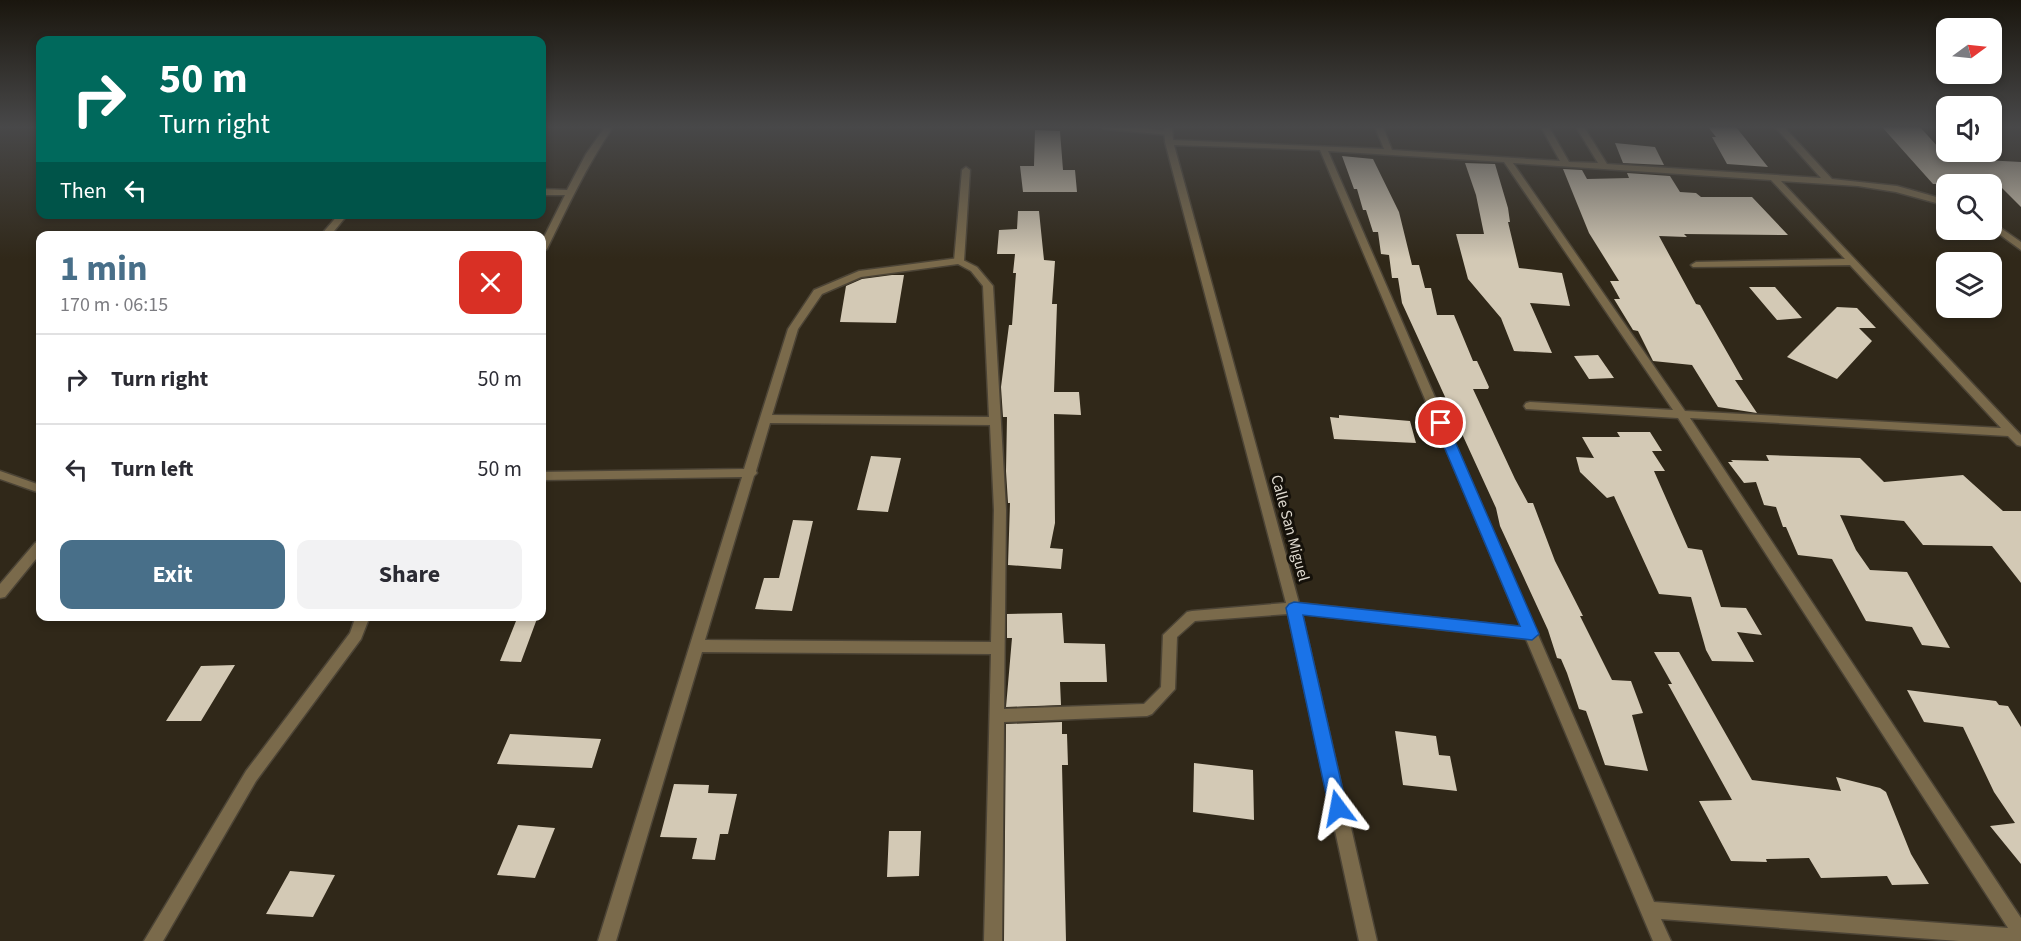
<!DOCTYPE html>
<meta charset="utf-8">
<style>
:root{--surface:#fff;--page:#f2f2f3;--text:#2b2b33;--muted:#7c7c81;--line:#e1e1e2;--accent:#486f89}
body{margin:0;font-family:"Source Sans 3",sans-serif;background:var(--page);color:var(--text);height:100vh;display:flex;flex-direction:column;font-size:22px;white-space:nowrap}
*{box-sizing:border-box;margin:0}
p{font-size:20px;color:var(--muted)}
.icon{flex:none;width:33px;height:33px;fill:none;stroke:currentColor;stroke-width:2;stroke-linecap:round;stroke-linejoin:round}
.map{position:relative;flex:1;overflow:hidden}
.drawer{position:absolute;left:36px;top:231px;width:510px;height:390px;display:flex;flex-direction:column;background:var(--surface);border-radius:12px;box-shadow:0 3px 9px #0003}
.drawer>*{flex:none}
.banner{position:absolute;left:36px;top:36px;width:510px;height:183px;border-radius:12px;box-shadow:0 3px 9px #0003;background:#00695c;color:#fff;overflow:hidden}
.needle{width:39px;rotate:75deg}
.fabs{position:absolute;left:1936px;top:18px;display:grid;gap:12px}
.fabs a{display:grid;place-items:center;width:66px;height:66px;border-radius:12px;background:var(--surface);box-shadow:0 3px 9px #0003;font-size:30px}
.pin{position:absolute;display:grid;place-items:center;width:51px;height:51px;color:#fff;margin:-26px;border:3px solid #fff;border-radius:50%;box-shadow:0 2px 6px #0007}
.me{position:absolute;width:66px;margin:-33px;rotate:347deg;stroke-linejoin:round;filter:drop-shadow(0 0 4px #0008)}
.turn{display:flex;align-items:center;gap:21px;height:126px;padding:0 24px;font-size:27px}
.turn .icon{width:78px;height:78px;stroke-width:2.5}
.turn b{display:block;font-size:42px;line-height:51px}
.then{display:flex;align-items:center;height:57px;padding:0 24px;background:#0003;gap:12px;font-size:22px}
.round{display:grid;place-items:center;flex:none;width:63px;height:63px;border-radius:12px;background:var(--page)}
.overview{display:flex;align-items:center;justify-content:space-between;height:102px;padding:0 24px}
h1{font-size:36px;font-weight:700;line-height:45px;color:var(--accent)}
.action{display:flex;gap:12px;margin-top:auto;padding:12px 24px}
.action a{flex:1;height:69px;border-radius:12px;background:var(--accent);color:#fff;font-size:24px;font-weight:700;line-height:69px;text-align:center}
.action a+a{background:var(--page);color:var(--text)}
ul{padding:0;list-style:none}
li{display:flex;align-items:center;gap:18px;height:90px;padding:0 24px;border-top:2px solid var(--line)}
li div{flex:1}
li b{display:block;font-size:22px}
li em{font-style:normal}
.map>svg:first-child{display:block}
</style>
<div class="map">
<svg width="2021" height="941" viewBox="0 0 2021 941">
<rect width="100%" height="100%" fill="#302819"/>
<!-- building -->
<path fill="#d3c9b5" d="M 1708,127 L 1736,127 L 1768,167 L 1727,164 L 1712,137 L 1716,137 Z
M 1882,127 L 1920,127 L 1939,148 L 1947,149 L 1947,152 L 1960,152 L 1966,159 L 2021,162 L 2021,207 L 1998,184 L 1933,184 Z
M 1035,130 L 1060,131 L 1063,170 L 1075,170 L 1077,192 L 1023,192 L 1020,166 L 1034,166 Z
M 1615,143 L 1655,147 L 1664,165 L 1623,163 Z
M 1342,156 L 1373,159 L 1399,212 L 1412,265 L 1419,265 L 1425,288 L 1431,288 L 1437,315 L 1454,315 L 1473,361 L 1477,361 L 1489,387 L 1488,389 L 1473,389 L 1515,479 L 1528,503 L 1533,503 L 1555,561 L 1583,616 L 1580,616 L 1612,680 L 1631,681 L 1643,713 L 1632,715 L 1648,771 L 1605,765 L 1586,711 L 1579,709 L 1567,673 L 1561,659 L 1557,658 L 1548,630 L 1500,526 L 1496,508 L 1402,303 L 1398,278 L 1392,278 L 1389,255 L 1381,254 L 1378,232 L 1373,232 L 1366,210 L 1363,210 L 1357,189 L 1354,189 Z
M 1465,163 L 1495,164 L 1508,208 L 1510,222 L 1508,222 L 1519,268 L 1562,273 L 1570,306 L 1530,303 L 1552,353 L 1514,351 L 1501,318 L 1468,279 L 1456,234 L 1484,234 L 1476,195 Z
M 1563,169 L 1582,170 L 1587,179 L 1629,178 L 1627,173 L 1670,176 L 1680,192 L 1696,193 L 1701,197 L 1752,197 L 1788,235 L 1684,234 L 1687,237 L 1659,236 L 1696,304 L 1700,305 L 1743,380 L 1735,380 L 1757,413 L 1718,407 L 1692,365 L 1653,361 L 1638,331 L 1633,330 L 1614,299 L 1620,299 L 1610,281 L 1619,281 L 1589,233 Z
M 1018,211 L 1039,211 L 1044,260 L 1055,261 L 1052,304 L 1057,304 L 1054,392 L 1079,392 L 1081,415 L 1054,414 L 1055,523 L 1050,548 L 1063,549 L 1061,569 L 1008,565 L 1010,503 L 1008,503 L 1006,471 L 1007,417 L 1003,417 L 1001,387 L 1009,325 L 1012,325 L 1016,273 L 1013,273 L 1015,254 L 997,254 L 999,230 L 1017,229 Z
M 892,275 L 904,275 L 896,323 L 840,322 L 846,286 L 862,279 Z
M 1749,287 L 1775,287 L 1802,318 L 1777,320 Z
M 1837,307 L 1857,308 L 1876,328 L 1859,328 L 1872,341 L 1837,379 L 1787,357 Z
M 1598,355 L 1614,378 L 1589,379 L 1574,356 Z
M 1339,415 L 1410,421 L 1416,443 L 1334,439 L 1330,417 L 1339,418 Z
M 1617,432 L 1650,432 L 1662,451 L 1652,451 L 1665,471 L 1654,471 L 1688,548 L 1702,550 L 1721,607 L 1746,608 L 1762,635 L 1737,632 L 1754,662 L 1712,661 L 1706,650 L 1691,597 L 1659,594 L 1614,496 L 1607,498 L 1580,472 L 1576,457 L 1594,458 L 1582,437 L 1620,437 Z
M 1766,455 L 1860,458 L 1884,482 L 1963,475 L 2003,511 L 2021,511 L 2021,583 L 1992,546 L 1923,545 L 1904,521 L 1840,515 L 1856,550 L 1870,570 L 1907,572 L 1950,648 L 1922,645 L 1912,627 L 1866,621 L 1832,559 L 1798,555 L 1786,527 L 1783,527 L 1776,507 L 1764,505 L 1756,482 L 1744,483 L 1728,462 L 1733,462 L 1731,460 L 1769,461 Z
M 871,456 L 901,458 L 888,512 L 857,510 Z
M 793,520 L 813,521 L 792,611 L 755,609 L 764,578 L 779,578 Z
M 1062,613 L 1064,643 L 1105,644 L 1107,682 L 1060,682 L 1061,705 L 1006,707 L 1012,638 L 1007,638 L 1007,614 Z
M 518,616 L 538,616 L 521,662 L 500,661 Z
M 1654,652 L 1679,652 L 1752,780 L 1841,791 L 1836,777 L 1880,788 L 1886,792 L 1911,854 L 1929,884 L 1892,885 L 1887,876 L 1821,878 L 1809,858 L 1766,859 L 1767,862 L 1731,861 L 1699,801 L 1732,800 L 1668,684 L 1672,684 Z
M 235,665 L 201,721 L 166,721 L 201,666 Z
M 1907,690 L 1996,701 L 1999,705 L 2008,706 L 2021,727 L 2021,864 L 1990,826 L 2015,823 L 1994,792 L 1963,727 L 1924,722 Z
M 1062,722 L 1062,734 L 1067,734 L 1068,765 L 1062,765 L 1066,941 L 1004,941 L 1006,724 Z
M 1395,731 L 1436,736 L 1439,755 L 1450,756 L 1457,791 L 1403,785 Z
M 510,734 L 601,739 L 592,768 L 497,764 Z
M 1194,763 L 1253,770 L 1254,820 L 1193,812 Z
M 674,784 L 709,785 L 708,793 L 737,794 L 728,834 L 720,834 L 715,860 L 692,859 L 697,838 L 660,837 Z
M 518,825 L 555,828 L 535,878 L 497,875 Z
M 889,831 L 921,831 L 919,876 L 887,877 Z
M 290,871 L 335,875 L 313,917 L 266,914 Z"/>
<g fill="none" stroke-linecap="round" stroke-linejoin="round">
<!-- lane casing -->
<g stroke="#4c4436" stroke-width="3">
<path id="lane" d="M 1101,127 L 1132,127 L 1169,131 L 1173,133 L 1169,135 L 1105,129 Z
M 966,167 L 970,170 L 964,261 L 959,264 L 954,261 L 962,170 Z"/>
</g>
<!-- street casing -->
<g stroke="#4c4436" stroke-width="3">
<path id="street" d="M 605,127 L 613,127 C 586,167 568,206 547,249 L 542,252 L 542,241 L 565,195 L 542,195 L 542,189 L 567,190 L 586,154 Z
M 1164,127 L 1172,127 L 1173,140 L 1384,149 L 1375,127 L 1383,127 L 1392,150 L 1560,161 L 1541,127 L 1549,127 L 1569,162 L 1598,163 L 1576,127 L 1584,127 L 1607,164 L 1821,178 L 1775,127 L 1784,127 L 1832,179 L 1897,186 L 1947,200 L 1947,206 L 1896,192 L 1858,186 L 1781,181 L 2021,435 L 2021,446 L 2017,445 L 2008,436 L 1690,418 L 2021,918 L 2021,941 L 1959,941 L 1661,919 L 1671,941 L 1653,941 L 1526,639 L 1302,614 L 1377,941 L 1359,941 L 1288,614 L 1195,621 L 1177,637 L 1175,689 L 1152,714 L 1147,716 L 1004,722 L 1002,941 L 984,941 L 991,654 L 702,652 L 616,941 L 598,941 L 742,477 L 542,480 L 542,472 L 744,469 L 788,329 L 814,290 L 859,271 L 959,258 L 977,267 L 993,286 L 1006,510 L 1004,709 L 1144,704 L 1161,687 L 1163,635 L 1187,612 L 1192,611 L 1286,603 L 1165,142 ZM 1174,145 L 1320,150 L 1521,627 L 1299,603 ZM 1328,151 L 1504,162 L 1673,410 L 1530,402 L 1526,403 L 1524,406 L 1526,409 L 1678,418 L 2008,928 L 1654,902 ZM 1513,163 L 1771,180 L 1845,259 L 1696,262 L 1691,265 L 1693,267 L 1850,265 L 2001,428 L 1685,411 ZM 958,264 L 971,271 L 983,286 L 989,417 L 772,415 L 798,329 L 822,294 L 861,277 ZM 770,423 L 990,425 L 994,510 L 991,642 L 705,640 L 754,476 L 757,473 L 756,471 Z
M 1992,129 L 1996,131 L 2000,141 L 1999,143 L 1992,141 Z
M 339,214 L 348,214 L 330,236 L 320,236 Z
M 1992,222 L 2021,242 L 2021,250 L 1992,229 Z
M 0,471 L 40,485 L 40,493 L 0,479 Z
M 40,541 L 40,554 L 5,597 L 0,598 L 0,584 L 35,543 Z
M 356,616 L 370,616 L 361,639 L 256,781 L 163,941 L 144,941 L 246,771 L 350,633 Z"/>
</g>
<!-- lane -->
<use href="#lane" fill="#7a6a4b" fill-rule="evenodd"/>
<!-- street -->
<use href="#street" fill="#7a6a4b" fill-rule="evenodd"/>
</g>
<!-- sky -->
<linearGradient id="sky" x2="0" y2="1"><stop stop-color="#1a160e"/><stop offset="0.49" stop-color="#484849"/><stop offset="1" stop-color="#484849" stop-opacity="0"/></linearGradient>
<rect width="2021" height="259" fill="url(#sky)"/>
<!-- route -->
<path fill="#1a73e8" stroke="#114b97" stroke-width="1.5" d="M 1441,418 L 1447,423 L 1539,634 L 1532,640 L 1303,615 L 1347,808 L 1345,814 L 1338,816 L 1332,814 L 1329,808 L 1286,608 L 1289,604 L 1294,602 L 1520,626 L 1434,423 Z"/>
<g text-anchor="middle" dominant-baseline="central" stroke-width="6" stroke-linejoin="round" paint-order="stroke">
<!-- street labels -->
<g font-size="16" fill="#dfdad0" stroke="#15110a">
<text transform="translate(1290 528) rotate(75)">Calle San Miguel</text>
</g>
</g>
</svg>
<div class="fabs">
<a><svg class="needle" viewBox="-14 -14 28 28"><path d="M0-13l5 13h-10z" fill="#e53935"/><path d="M0 13l5-13h-10z" fill="#7c7c81"/></svg></a>
<a><svg class="icon" aria-label="sound" viewBox="0 0 24 24"><path d="M4 9h4l5-4v14l-5-4H4zM17 9q2 3 0 6"/></svg></a>
<a><svg class="icon" aria-label="search" viewBox="0 0 24 24"><circle cx="10" cy="10" r="6"/><path d="M15 15l6 6"/></svg></a>
<a><svg class="icon" aria-label="layers" viewBox="0 0 24 24"><path d="M12 4l9 5-9 5-9-5zM3 14l9 5 9-5"/></svg></a>
</div>
<div class="pin" style="left:1441px;top:423px;background:#d93025"><svg class="icon" aria-label="arrive" viewBox="0 0 24 24"><path d="M6 21V4h12l-3 4 3 4H6"/></svg></div>
<svg class="me" style="left:1338px;top:808px" viewBox="-20 -20 40 40"><path d="M0-17L14 15 0 8-14 15z" fill="#1a73e8" stroke="#fff" stroke-width="4"/></svg>
<div class="banner">
<div class="turn"><svg class="icon" aria-label="right" viewBox="0 0 24 24"><path d="M7 20v-9h11M14 6l5 5-5 5"/></svg><div><b>50 m</b>Turn right</div></div>
<div class="then">Then<svg class="icon" aria-label="left" viewBox="0 0 24 24"><path d="M17 20v-9H6M10 6l-5 5 5 5"/></svg></div>
</div>
<section class="drawer">
<div class="overview"><div><h1>1 min</h1><p>170 m · 06:15</p></div><a class="round" style="background:#d93025;color:#fff"><svg class="icon" aria-label="close" viewBox="0 0 24 24"><path d="M6 6l12 12M18 6L6 18"/></svg></a></div>
<ul>
<li><svg class="icon" aria-label="right" viewBox="0 0 24 24"><path d="M7 20v-9h11M14 6l5 5-5 5"/></svg><div><b>Turn right</b></div><em>50 m</em></li>
<li><svg class="icon" aria-label="left" viewBox="0 0 24 24"><path d="M17 20v-9H6M10 6l-5 5 5 5"/></svg><div><b>Turn left</b></div><em>50 m</em></li>
</ul>
<div class="action"><a>Exit</a><a>Share</a></div>
</section>
</div>
